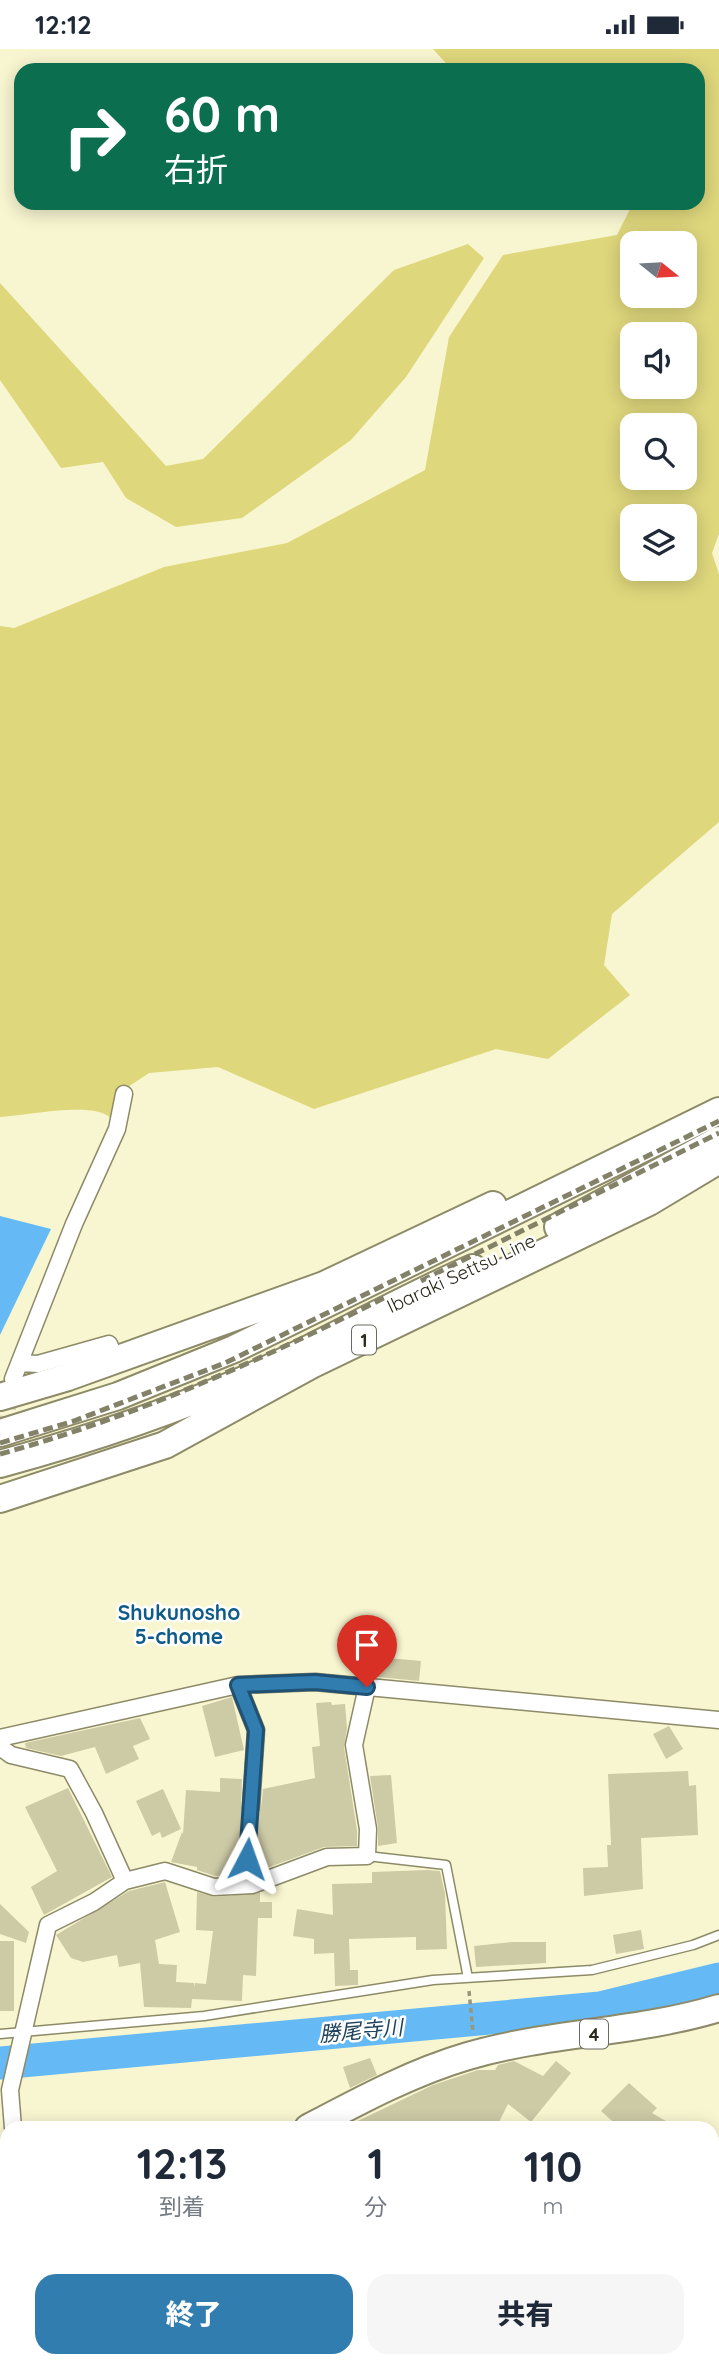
<!DOCTYPE html>
<html lang="ja">
<meta charset="utf-8">
<style>
:root{--surface:#fff;--page:#f6f6f7;--text:#1f2937;--muted:#747a83;--accent:#317db0}
body{margin:0;font-family:Quicksand,"Noto Sans JP",sans-serif;background:var(--page);color:var(--text);height:100vh;display:flex;flex-direction:column;font-size:26px;white-space:nowrap}
*{box-sizing:border-box;margin:0}
p{font-size:23px;color:var(--muted)}
.icon{flex:none;width:38px;height:38px;fill:none;stroke:currentColor;stroke-width:2;stroke-linecap:round;stroke-linejoin:round}
.map{position:relative;flex:1;overflow:hidden}
.side{position:absolute;left:0px;top:2072px;width:719px;height:247px;display:flex;flex-direction:column;background:var(--surface);border-radius:21px 21px 0 0;box-shadow:0 4px 18px #0003}
.side>*{flex:none}
.banner{position:absolute;left:14px;top:14px;width:691px;height:147px;border-radius:21px;box-shadow:0 4px 18px #0003;background:#0b6e4f;color:#fff;overflow:hidden}
.needle{width:46px;rotate:108deg}
.tools{position:absolute;left:620px;top:182px;display:grid;gap:14px}
.tools a{display:grid;place-items:center;width:77px;height:77px;border-radius:14px;background:var(--surface);box-shadow:0 4px 18px #0003;font-size:35px}
.pin{position:absolute;display:grid;place-items:center;width:60px;height:60px;color:#fff;margin:-72px -30px;border-radius:50% 50% 50% 0;rotate:-45deg;box-shadow:0 0 7px #0007}
.pin .icon{rotate:45deg}
.me{position:absolute;width:77px;margin:-38px;rotate:4deg;stroke-linejoin:round;filter:drop-shadow(0 0 5px #0008)}
.turn{display:flex;align-items:center;gap:24px;height:147px;padding:0 35px;font-size:32px}
.turn .icon{width:91px;height:91px;stroke-width:2.5}
.turn b{display:block;font-size:49px;line-height:60px}
.eta{display:flex;justify-content:space-evenly;align-items:center;height:119px;text-align:center}
.eta b{font-size:42px;font-weight:800;line-height:49px}
.action{display:flex;gap:14px;margin-top:auto;padding:14px 35px}
.action a{flex:1;height:80px;border-radius:21px;background:var(--accent);color:#fff;font-size:28px;font-weight:800;line-height:80px;text-align:center}
.action a+a{background:var(--page);color:var(--text)}
.status{display:flex;justify-content:space-between;align-items:center;height:49px;padding:0 35px;background:var(--surface);direction:ltr}
.status svg{height:19px;fill:currentColor}
.map>svg:first-child{display:block}
</style>
<div class="status"><b>12:12</b><svg viewBox="0 0 49 12"><path d="M0 12V9h3v3zM5 12V6h3v6zM10 12V3h3v9zM15 12V0h3v12zM26 1h20v11H26zM47 4h2v5h-2z"/></svg></div>
<div class="map">
<svg width="719" height="2318" viewBox="0 0 719 2318">
<rect width="100%" height="100%" fill="#f8f6d0"/>
<!-- green -->
<path fill="#dfd77c" fill-rule="evenodd" d="M 433,0 L 719,0 L 719,485 L 712,504 L 719,525 L 719,773 L 612,865 L 604,916 L 630,946 L 548,1010 L 496,1000 L 314,1060 L 218,1018 L 149,1024 L 122,1042 L 111,1070 C 97,1051 24,1067 0,1068 L 0,577 L 14,579 L 164,518 L 287,494 L 425,421 L 449,288 L 503,206 L 617,186 L 633,154 L 698,154 L 698,21 L 452,21 ZM 632,194 L 684,194 L 684,247 L 632,247 ZM 632,285 L 684,285 L 684,338 L 632,338 ZM 632,376 L 684,376 L 684,429 L 632,429 ZM 632,467 L 684,467 L 684,520 L 632,520 Z
M 468,195 L 484,209 L 406,328 L 351,391 L 242,469 L 176,478 L 126,449 L 103,413 L 61,419 L 0,331 L 0,234 L 166,417 L 203,410 L 394,221 Z"/>
<!-- water -->
<path fill="#65baf6" d="M 0,1167 L 51,1180 L 0,1286 Z"/>
<g fill="none" stroke-linecap="round" stroke-linejoin="round">
<!-- river -->
<path stroke="#65baf6" stroke-width="33" d="M 0,2014 L 600,1959 L 719,1930"/>
</g>
<!-- building -->
<path fill="#cdcaa6" d="M 356,1606 L 421,1612 L 419,1632 L 368,1627 Z
M 232,1648 L 244,1701 L 215,1708 L 202,1657 Z
M 331,1653 L 332,1656 L 345,1655 L 347,1679 L 344,1698 L 357,1781 L 357,1797 L 324,1798 L 253,1824 L 257,1766 L 261,1759 L 263,1740 L 315,1729 L 312,1698 L 320,1697 L 316,1654 Z
M 140,1669 L 150,1690 L 133,1697 L 139,1710 L 106,1725 L 95,1698 L 61,1707 L 26,1699 L 25,1694 Z
M 669,1677 L 683,1700 L 666,1710 L 653,1685 Z
M 688,1722 L 689,1737 L 696,1736 L 698,1786 L 641,1789 L 643,1840 L 584,1847 L 583,1819 L 608,1818 L 607,1796 L 611,1796 L 608,1725 Z
M 391,1726 L 397,1794 L 378,1797 L 378,1779 L 370,1727 Z
M 220,1729 L 242,1730 L 241,1757 L 244,1765 L 240,1826 L 215,1827 L 197,1821 L 197,1818 L 171,1813 L 182,1783 L 183,1785 L 186,1741 L 220,1743 Z
M 68,1739 L 112,1828 L 44,1866 L 31,1838 L 57,1822 L 25,1758 Z
M 163,1740 L 181,1780 L 162,1789 L 160,1783 L 152,1787 L 136,1752 Z
M 428,1821 L 440,1822 L 445,1845 L 447,1900 L 416,1901 L 416,1888 L 349,1890 L 350,1921 L 358,1921 L 358,1936 L 335,1937 L 334,1904 L 314,1905 L 314,1890 L 293,1887 L 297,1860 L 333,1866 L 332,1835 L 372,1834 L 372,1823 Z
M 165,1833 L 180,1883 L 155,1891 L 159,1915 L 177,1916 L 176,1933 L 194,1934 L 195,1938 L 195,1934 L 206,1935 L 213,1882 L 196,1881 L 197,1843 L 215,1848 L 260,1844 L 260,1853 L 272,1853 L 272,1869 L 258,1869 L 256,1927 L 243,1926 L 242,1952 L 192,1950 L 191,1959 L 144,1958 L 140,1914 L 119,1918 L 117,1906 L 83,1913 L 71,1909 L 56,1886 L 129,1842 Z
M 0,1855 L 29,1883 L 26,1894 L 0,1885 Z
M 641,1881 L 644,1900 L 616,1905 L 613,1886 Z
M 0,1892 L 14,1892 L 14,1962 L 0,1962 Z
M 512,1893 L 546,1893 L 546,1914 L 476,1918 L 474,1897 Z
M 370,2009 L 377,2026 L 350,2039 L 343,2018 Z
M 514,2012 L 543,2027 L 556,2012 L 571,2024 L 531,2073 L 508,2055 L 496,2079 L 343,2079 L 433,2036 L 478,2021 L 495,2021 L 498,2016 Z
M 629,2034 L 657,2059 L 652,2064 L 678,2079 L 620,2079 L 601,2062 Z"/>
<g fill="none" stroke-linecap="round" stroke-linejoin="round">
<!-- street-tunnel -->
<path stroke="#cfcdac" stroke-width="16" stroke-dasharray="16 8" stroke-linecap="butt" d="M 0,1407 L 11,1340"/>
<!-- lane casing -->
<g stroke="#8d8a68" stroke-width="11">
<path id="lane" d="M 367,1807 L 446,1816 L 468,1929
M 246,1836 L 251,1758
M 0,1985 L 204,1967 L 433,1931 L 592,1921 L 693,1896 L 719,1886"/>
</g>
<!-- street casing -->
<g stroke="#8d8a68" stroke-width="19">
<path id="street" d="M 20,1314 L 38,1315 L 109,1295 L 116,1311
M 13,1330 L 74,1175 L 117,1080 L 124,1045
M 238,1636 L 256,1681 L 251,1758
M 0,1689 L 238,1636 L 315,1633 L 719,1671
M 0,1698 L 11,1706 L 70,1720 L 94,1764 L 125,1832 L 94,1853 L 48,1876 L 10,2041 L 13,2079
M 125,1832 L 165,1822 L 214,1838 L 252,1836 L 327,1808 L 367,1807 L 368,1780 L 354,1696 L 367,1638
M 0,2201 L 7,2170
M 712,2261 L 719,2262
M 274,2312 L 306,2318
M 367,2312 L 382,2318
M 346,2318 L 365,2312
M 574,2318 L 578,2312"/>
</g>
<!-- primary casing -->
<g stroke="#8d8a68" stroke-width="30">
<path id="primary" d="M 558,1178 L 719,1091
M 0,1348 L 68,1328 L 324,1236 L 493,1156
M 0,1384 L 118,1347 L 234,1300 L 719,1062
M 0,1415 C 91,1390 186,1359 272,1318 C 339,1286 404,1249 473,1219
M 0,1450 L 165,1396 L 311,1316 L 649,1153 L 719,1111
M 308,2079 C 359,2052 413,2023 468,2007 C 550,1983 637,1984 719,1959
M 0,2243 L 7,2239"/>
</g>
<!-- path -->
<path stroke="#98967b" stroke-width="3.5" stroke-dasharray="5 3.5" stroke-linecap="butt" d="M 469,1942 L 473,1983"/>
<!-- lane -->
<use href="#lane" stroke="#fff" stroke-width="8"/>
<!-- street -->
<use href="#street" stroke="#fff" stroke-width="16"/>
<!-- primary -->
<use href="#primary" stroke="#fff" stroke-width="26"/>
<!-- rail -->
<path stroke="#838269" stroke-width="5" stroke-dasharray="10 5" stroke-linecap="butt" d="M 421,1232 L 719,1084
M 0,1394 L 74,1372 L 225,1314 L 719,1072
M 0,1405 C 135,1368 261,1311 386,1248"/>
</g>
<g fill="none" stroke-linecap="round" stroke-linejoin="round">
<!-- route casing -->
<g stroke="#205172" stroke-width="18">
<path id="route" d="M 247,1810 L 256,1681 L 238,1636 L 315,1633 L 367,1638"/>
</g>
<!-- route -->
<use href="#route" stroke="#317db0" stroke-width="12"/>
</g>
<g text-anchor="middle" dominant-baseline="central" stroke-width="5" stroke-linejoin="round" paint-order="stroke">
<!-- shield labels -->
<g fill="#fff" stroke="#6a695f" stroke-width="2">
<rect x="352" y="1276.5" width="24" height="29" rx="5"/>
<rect x="580" y="1970.5" width="28" height="29" rx="5"/>
</g>
<g font-size="18" font-weight="bold" fill="#2a291b">
<text x="364" y="1291">1</text>
<text x="594" y="1985">4</text>
</g>
<!-- street labels -->
<g font-size="19" fill="#2a291b" stroke="#fff">
<text transform="translate(461 1224) rotate(-25)">Ibaraki Settsu Line</text>
</g>
<!-- neighbourhood labels -->
<g font-size="21" font-weight="bold" fill="#0f5b88" stroke="#fff">
<text x="179" y="1563">Shukunosho<tspan x="179" dy="24">5-chome</tspan></text>
</g>
<!-- water labels -->
<g font-size="21" font-style="italic" fill="#20445d" stroke="#fff">
<text transform="translate(361 1981) rotate(-5)">勝尾寺川</text>
</g>
</g>
</svg>
<div class="tools">
<a><svg class="needle" viewBox="-14 -14 28 28"><path d="M0-13l5 13h-10z" fill="#e53935"/><path d="M0 13l5-13h-10z" fill="#747a83"/></svg></a>
<a><svg class="icon" aria-label="sound" viewBox="0 0 24 24"><path d="M4 9h4l5-4v14l-5-4H4zM17 9q2 3 0 6"/></svg></a>
<a><svg class="icon" aria-label="search" viewBox="0 0 24 24"><circle cx="10" cy="10" r="6"/><path d="M15 15l6 6"/></svg></a>
<a><svg class="icon" aria-label="layers" viewBox="0 0 24 24"><path d="M12 4l9 5-9 5-9-5zM3 14l9 5 9-5"/></svg></a>
</div>
<div class="pin" style="left:367px;top:1638px;background:#d93025"><svg class="icon" aria-label="arrive" viewBox="0 0 24 24"><path d="M6 21V4h12l-3 4 3 4H6"/></svg></div>
<svg class="me" style="left:247px;top:1810px" viewBox="-20 -20 40 40"><path d="M0-17L14 15 0 8-14 15z" fill="#317db0" stroke="#fff" stroke-width="4"/></svg>
<div class="banner">
<div class="turn"><svg class="icon" aria-label="right" viewBox="0 0 24 24"><path d="M7 20v-9h11M14 6l5 5-5 5"/></svg><div><b>60 m</b>右折</div></div>
</div>
<section class="side">
<div class="eta">
<div><b>12:13</b><p>到着</p></div>
<div><b>1</b><p>分</p></div>
<div><b>110</b><p>m</p></div>
</div>
<div class="action"><a>終了</a><a>共有</a></div>
</section>
</div>
